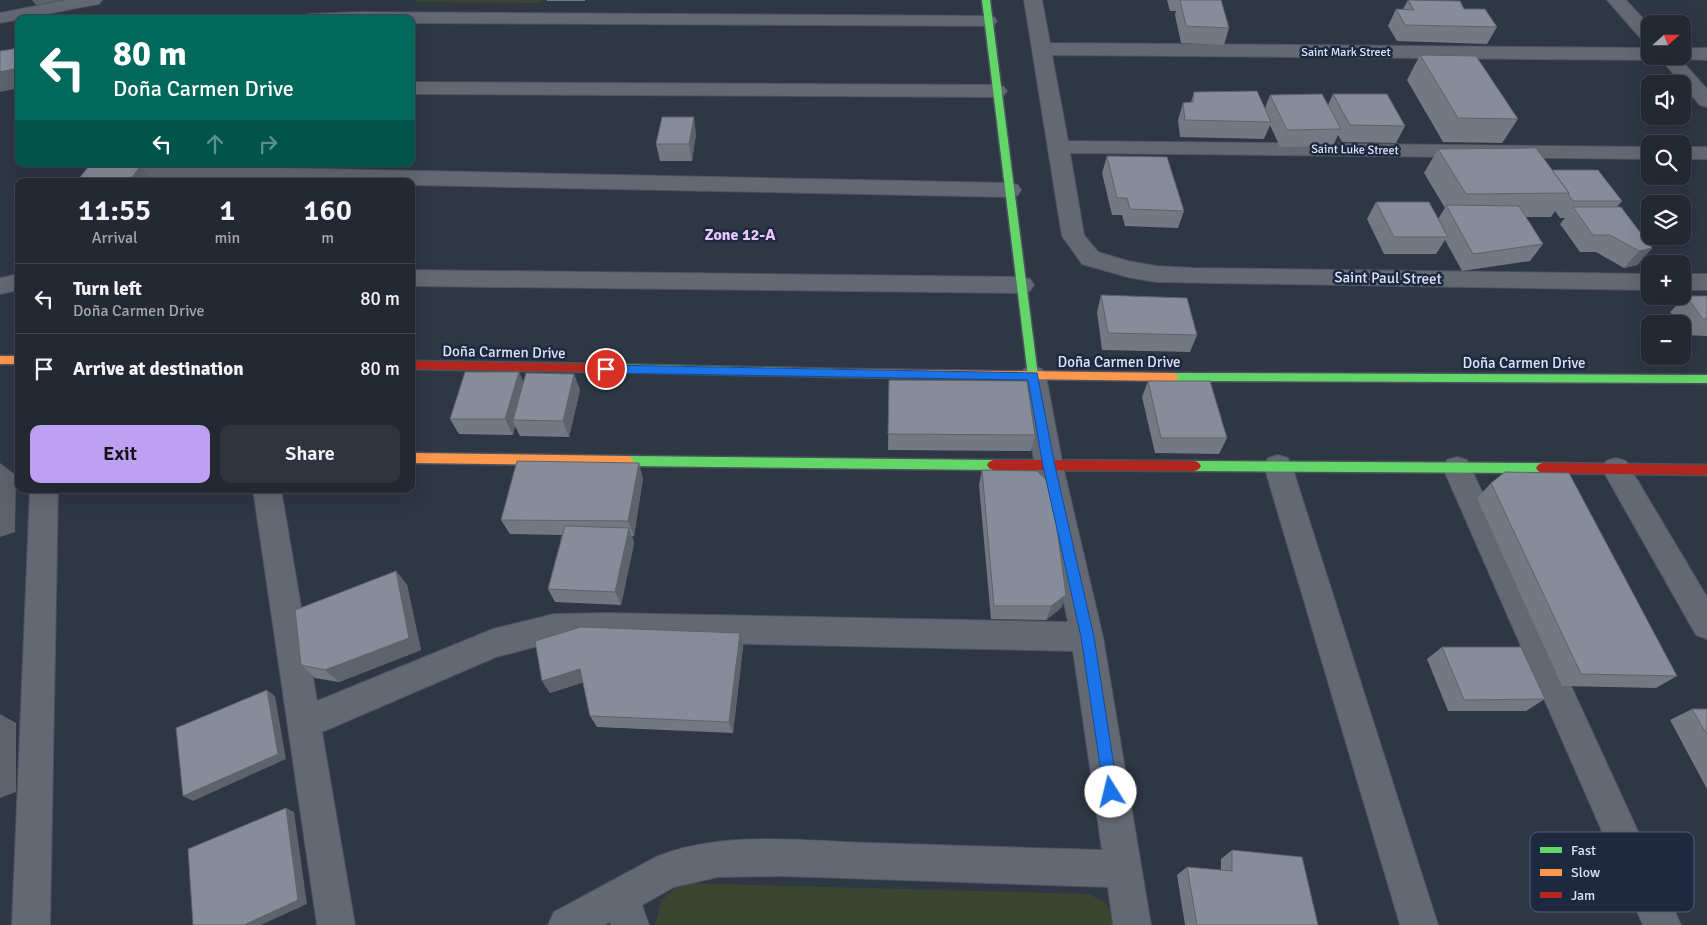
<!DOCTYPE html>
<meta charset="utf-8">
<style>
:root{--surface:#232833;--page:#2f343f;--text:#f1f3f6;--muted:#a3a6ac;--line:#40444e;--accent:#bca0f2}
body{margin:0;font-family:Signika,sans-serif;background:var(--page);color:var(--text);height:100vh;display:flex;flex-direction:column;font-size:19px;white-space:nowrap}
*{box-sizing:border-box;margin:0}
p{font-size:16px;color:var(--muted)}
.icon{flex:none;width:28px;height:28px;fill:none;stroke:currentColor;stroke-width:2;stroke-linecap:round;stroke-linejoin:round}
.map{position:relative;flex:1;overflow:hidden}
.sheet{position:absolute;left:15px;top:178px;width:400px;height:315px;display:flex;flex-direction:column;background:var(--surface);border-radius:10px;box-shadow:0 5px 20px #0002,0 0 0 1px var(--line)}
.sheet>*{flex:none}
.hud{position:absolute;left:15px;top:15px;width:400px;height:152px;border-radius:10px;box-shadow:0 5px 20px #0002,0 0 0 1px var(--line);background:#00695c;color:#fff;overflow:hidden}
.needle{width:32px;rotate:69deg}
.fabs{position:absolute;left:1641px;top:15px;display:grid;gap:10px}
.fabs a{display:grid;place-items:center;width:50px;height:50px;border-radius:10px;background:var(--surface);box-shadow:0 5px 20px #0002,0 0 0 1px var(--line);font-size:25px}
.pin{position:absolute;display:grid;place-items:center;width:42px;height:42px;color:#fff;margin:-21px;border:2px solid #fff;border-radius:50%;box-shadow:0 1px 5px #0007}
.me{position:absolute;width:55px;margin:-28px;rotate:351deg;stroke-linejoin:round;filter:drop-shadow(0 0 4px #0008)}
.turn{display:flex;align-items:center;gap:18px;height:105px;padding:0 15px;font-size:22px}
.turn .icon{width:65px;height:65px;stroke-width:2.5}
.turn b{display:block;font-size:35px;line-height:42px}
.lanes{display:flex;align-items:center;height:48px;padding:0 15px;background:#0003;justify-content:center;gap:25px;direction:ltr}
.lanes .off{opacity:.35}
.eta{display:flex;justify-content:space-evenly;align-items:center;height:85px;text-align:center}
.eta b{font-size:30px;font-weight:600;line-height:35px}
.cta{display:flex;gap:10px;margin-top:auto;padding:10px 15px}
.cta a{flex:1;height:58px;border-radius:10px;background:var(--accent);color:#111;font-size:20px;font-weight:600;line-height:58px;text-align:center}
.cta a+a{background:var(--page);color:var(--text)}
ul{padding:0;list-style:none}
li{display:flex;align-items:center;gap:15px;height:70px;padding:0 15px;border-top:1px solid var(--line)}
li div{flex:1}
li b{display:block;font-size:19px}
li em{font-style:normal}
.map>svg:first-child{display:block}
</style>
<div class="map">
<svg width="1707" height="925" viewBox="0 0 1707 925">
<rect width="100%" height="100%" fill="#2f3644"/>
<!-- green -->
<path fill="#3b4630" d="M 417,0 L 541,0 L 540,3 L 416,2 Z
M 681,883 L 1089,894 L 1106,903 L 1118,925 L 655,925 L 661,901 Z"/>
<g fill="none" stroke-linecap="round" stroke-linejoin="round">
<!-- street casing -->
<g stroke="#4c525e" stroke-width="2">
<path id="street" d="M 66,0 L 102,0 L 99,4 L 93,5 L 0,23 L 0,13 Z
M 1024,0 L 1042,0 L 1050,43 L 1650,48 L 1650,56 L 1682,56 L 1682,48 L 1707,48 L 1707,60 L 1680,59 L 1707,89 L 1707,107 L 1700,105 L 1658,56 L 1650,60 L 1052,55 L 1068,141 L 1650,147 L 1650,159 L 1070,153 L 1084,235 L 1098,252 L 1128,261 L 1156,266 L 1193,268 L 1650,274 L 1650,290 L 1156,282 L 1127,277 L 1082,264 L 1062,236 Z
M 1607,0 L 1626,0 L 1650,26 L 1650,43 L 1643,41 Z
M 360,12 L 988,16 L 994,17 L 997,21 L 994,25 L 988,26 L 411,23 L 411,19 L 302,19 L 305,15 L 311,14 Z
M 411,82 L 997,85 L 1004,87 L 1007,91 L 1004,95 L 997,97 L 411,94 Z
M 1682,147 L 1707,147 L 1707,159 L 1682,159 Z
M 89,164 L 1010,183 L 1018,185 L 1021,190 L 1018,195 L 1010,197 L 411,185 L 411,181 L 160,180 L 115,177 L 93,169 Z
M 411,270 L 1022,277 L 1030,279 L 1034,285 L 1030,291 L 1022,293 L 411,286 Z
M 19,274 L 19,290 L 0,294 L 0,278 Z
M 1682,274 L 1707,274 L 1707,290 L 1682,290 Z
M 1033,366 L 1042,369 L 1046,376 L 1063,466 L 1103,637 L 1151,925 L 1113,925 L 1108,887 L 782,876 L 718,877 L 674,887 L 642,905 L 649,925 L 611,925 L 610,922 L 604,925 L 548,925 L 554,912 L 656,857 C 722,830 801,841 871,843 C 948,845 1025,848 1102,850 L 1073,651 L 608,641 L 554,642 L 496,657 L 322,732 L 355,925 L 317,925 L 253,489 L 281,489 L 317,701 L 493,629 L 554,614 L 608,613 L 1068,622 L 1035,466 L 1020,376 L 1024,369 Z
M 1278,455 L 1288,458 L 1292,466 L 1438,925 L 1400,925 L 1264,466 L 1268,458 Z
M 1457,457 L 1467,460 L 1471,468 L 1681,925 L 1643,925 L 1443,468 L 1447,460 Z
M 1616,458 L 1626,461 L 1707,597 L 1707,639 L 1696,635 L 1602,469 L 1606,461 Z
M 30,489 L 58,489 L 50,925 L 12,925 Z"/>
</g>
<!-- fast casing -->
<g stroke="#4c525e" stroke-width="3">
<path id="fast" d="M 982,0 L 990,0 L 1038,376 L 1033,380 L 1028,376 Z
M 604,364 L 840,369 L 845,373 L 840,377 L 604,372 L 599,368 Z
M 1174,373 L 1707,375 L 1707,383 L 1174,381 L 1169,377 Z
M 628,456 L 993,460 L 997,462 L 999,465 L 997,468 L 993,470 L 628,466 L 624,464 L 622,461 L 624,458 Z
M 1195,461 L 1542,463 L 1546,465 L 1548,468 L 1546,471 L 1542,473 L 1195,471 L 1191,469 L 1189,466 L 1191,463 Z"/>
</g>
<!-- slow casing -->
<g stroke="#4c525e" stroke-width="3">
<path id="slow" d="M 0,356 L 19,356 L 19,364 L 0,364 Z
M 840,369 L 1174,373 L 1179,377 L 1174,381 L 840,377 L 835,373 Z
M 411,453 L 628,456 L 632,458 L 634,461 L 632,464 L 628,466 L 411,463 Z"/>
</g>
<!-- jam casing -->
<g stroke="#4c525e" stroke-width="3">
<path id="jam" d="M 411,361 L 604,364 L 609,368 L 604,372 L 411,369 Z
M 993,460 L 1195,461 L 1199,463 L 1201,466 L 1199,469 L 1195,471 L 993,470 L 989,468 L 987,465 L 989,462 Z
M 1542,463 L 1707,465 L 1707,475 L 1542,473 L 1538,471 L 1536,468 L 1538,465 Z"/>
</g>
<!-- street -->
<use href="#street" fill="#636873" fill-rule="evenodd"/>
<!-- fast -->
<use href="#fast" fill="#63d668" fill-rule="evenodd"/>
<!-- slow -->
<use href="#slow" fill="#ff974d" fill-rule="evenodd"/>
<!-- jam -->
<use href="#jam" fill="#b3261e" fill-rule="evenodd"/>
</g>
<!-- wall -->
<path fill="#737883" d="M 547,0 L 585,0 L 585,1 L 547,1 Z
M 1167,0 L 1221,0 L 1229,28 L 1224,45 L 1181,43 L 1175,15 L 1176,11 L 1170,11 Z
M 1408,0 L 1464,9 L 1497,27 L 1487,44 L 1397,41 L 1388,26 L 1396,9 L 1403,9 Z
M 1420,55 L 1518,119 L 1502,143 L 1443,142 L 1407,80 Z
M 1194,92 L 1265,108 L 1270,95 L 1328,105 L 1333,94 L 1405,126 L 1396,143 L 1342,142 L 1338,135 L 1333,146 L 1280,147 L 1270,125 L 1264,139 L 1180,137 L 1178,120 L 1183,103 L 1191,102 Z
M 696,134 L 692,161 L 660,161 L 656,144 Z
M 1438,149 L 1552,170 L 1622,201 L 1617,207 L 1652,248 L 1637,265 L 1624,268 L 1596,252 L 1580,252 L 1560,224 L 1565,218 L 1560,218 L 1555,211 L 1551,217 L 1526,217 L 1543,244 L 1530,261 L 1462,271 L 1445,240 L 1436,254 L 1384,254 L 1367,219 L 1376,202 L 1438,219 L 1445,208 L 1424,173 Z
M 1107,156 L 1184,211 L 1178,228 L 1125,226 L 1122,215 L 1112,215 L 1102,173 Z
M 276,164 L 331,164 L 329,166 L 278,167 Z
M 1101,295 L 1197,335 L 1190,352 L 1102,350 L 1097,312 Z
M 1686,296 L 1707,296 L 1707,336 L 1686,335 L 1682,330 L 1682,324 L 1678,324 L 1670,312 Z
M 519,372 L 523,383 L 574,374 L 580,390 L 569,437 L 520,436 L 515,426 L 513,435 L 459,434 L 450,419 Z
M 889,380 L 1035,435 L 1031,451 L 888,450 Z
M 1148,381 L 1227,438 L 1219,454 L 1155,453 L 1142,397 Z
M 982,470 L 1066,595 L 1061,608 L 1046,620 L 991,619 L 979,485 Z
M 643,478 L 634,536 L 632,536 L 634,543 L 621,605 L 555,602 L 548,589 L 562,535 L 510,534 L 501,520 Z
M 1491,483 L 1677,676 L 1656,688 L 1562,686 L 1477,498 Z
M 396,571 L 407,585 L 421,650 L 339,682 L 315,678 L 301,665 Z
M 740,633 L 743,646 L 733,733 L 597,727 L 590,716 L 583,682 L 550,693 L 542,681 Z
M 1442,647 L 1545,699 L 1526,711 L 1448,711 L 1427,659 Z
M 1692,709 L 1707,709 L 1707,789 L 1670,720 Z
M 1232,850 L 1318,925 L 1185,925 L 1177,875 L 1187,867 L 1221,870 L 1221,859 Z"/>
<!-- shaded-wall -->
<path fill="#5e626a" d="M 32,0 L 63,0 L 36,5 Z
M 19,68 L 19,88 L 0,92 L 0,72 Z
M 694,117 L 696,134 L 692,161 L 689,144 Z
M 140,167 L 151,181 L 129,181 Z
M 1652,248 L 1637,265 L 1624,268 L 1639,251 Z
M 519,372 L 526,388 L 513,420 L 515,426 L 513,435 L 505,419 Z
M 574,374 L 580,390 L 569,437 L 563,421 Z
M 0,463 L 16,475 L 15,532 L 0,537 Z
M 639,463 L 643,478 L 634,536 L 628,521 Z
M 629,528 L 634,543 L 621,605 L 615,592 Z
M 396,571 L 407,585 L 421,650 L 339,682 L 325,670 Z
M 1066,595 L 1061,608 L 1046,620 L 1051,606 Z
M 740,633 L 743,646 L 733,733 L 729,722 Z
M 580,669 L 588,681 L 550,693 L 542,681 Z
M 267,690 L 275,696 L 286,759 L 193,801 L 183,796 Z
M 0,714 L 16,723 L 16,792 L 0,798 Z
M 286,808 L 294,812 L 307,904 L 261,925 L 244,925 Z"/>
<!-- building -->
<path fill="#868c98" stroke="#5e626a" d="M 1180,0 L 1221,0 L 1229,28 L 1186,26 Z
M 1408,0 L 1460,1 L 1464,9 L 1485,9 L 1497,27 L 1405,25 L 1396,9 L 1414,10 Z
M 19,48 L 19,68 L 0,72 L 0,51 Z
M 1420,55 L 1476,56 L 1518,119 L 1458,118 Z
M 1257,91 L 1271,122 L 1185,120 L 1183,103 L 1193,102 L 1194,92 Z
M 1322,94 L 1341,129 L 1287,130 L 1270,95 Z
M 1333,94 L 1387,94 L 1405,126 L 1350,125 Z
M 662,117 L 694,117 L 689,144 L 656,144 Z
M 1536,148 L 1569,193 L 1466,194 L 1438,149 Z
M 1107,156 L 1167,157 L 1184,211 L 1130,209 L 1127,198 L 1117,198 Z
M 89,166 L 140,167 L 129,181 L 77,181 Z
M 1552,170 L 1598,170 L 1622,201 L 1573,201 L 1568,194 L 1569,193 Z
M 1376,202 L 1429,202 L 1448,237 L 1394,237 Z
M 1446,205 L 1519,206 L 1543,244 L 1473,254 Z
M 1573,207 L 1621,207 L 1652,248 L 1639,251 L 1610,235 L 1593,235 Z
M 1101,295 L 1187,298 L 1197,335 L 1108,333 Z
M 1686,296 L 1707,296 L 1707,319 L 1703,319 Z
M 465,372 L 519,372 L 505,419 L 450,419 Z
M 526,373 L 574,374 L 563,421 L 513,420 Z
M 889,380 L 1027,381 L 1035,435 L 888,434 Z
M 1148,381 L 1210,381 L 1227,438 L 1161,438 Z
M 517,461 L 639,463 L 628,521 L 501,520 Z
M 982,470 L 1037,471 L 1051,484 L 1066,595 L 1051,606 L 994,606 Z
M 1505,472 L 1569,473 L 1677,676 L 1581,674 L 1491,483 Z
M 565,526 L 629,528 L 615,592 L 548,589 Z
M 396,571 L 409,638 L 325,670 L 301,665 L 295,610 Z
M 581,627 L 740,633 L 729,722 L 590,716 L 580,669 L 542,681 L 535,641 Z
M 1442,647 L 1521,647 L 1545,699 L 1464,700 Z
M 267,690 L 278,754 L 183,796 L 176,728 Z
M 1692,709 L 1707,709 L 1707,735 Z
M 286,808 L 298,900 L 244,925 L 193,925 L 188,849 Z
M 1232,850 L 1302,857 L 1318,925 L 1197,925 L 1187,867 L 1232,871 Z"/>
<!-- route -->
<path fill="#1a73e8" stroke="#114b97" d="M 606,365 L 1037,373 L 1055,466 L 1094,637 L 1118,792 L 1116,797 L 1111,799 L 1106,797 L 1104,792 L 1081,637 L 1043,466 L 1028,380 L 606,373 L 600,369 Z"/>
<g text-anchor="middle" dominant-baseline="central" stroke-width="5" stroke-linejoin="round" paint-order="stroke">
<!-- far-street labels -->
<g font-size="12" fill="#dbe3f4" stroke="#1d2841">
<text x="1346" y="52">Saint Mark Street</text>
<text transform="translate(1355 150) rotate(1)">Saint Luke Street</text>
</g>
<!-- street labels -->
<g font-size="15" fill="#dbe3f4" stroke="#1d2841">
<text transform="translate(1388 278) rotate(1)">Saint Paul Street</text>
<text transform="translate(504 352) rotate(1)">Doña Carmen Drive</text>
<text x="1119" y="362">Doña Carmen Drive</text>
<text x="1524" y="363">Doña Carmen Drive</text>
</g>
<!-- neighbourhood labels -->
<g font-size="16" font-weight="bold" fill="#e8c6fb" stroke="#1d2841">
<text x="740" y="235">Zone 12-A</text>
</g>
</g>
<!-- legend -->
<rect x="1530" y="832" width="164" height="80" rx="8" fill="#1d2841" stroke="#566077" stroke-width="1"/>
<rect x="1540" y="847" width="22" height="6" fill="#63d668"/>
<rect x="1540" y="869" width="22" height="7" fill="#ff974d"/>
<rect x="1540" y="892" width="22" height="6" fill="#b3261e"/>
<g font-size="14" fill="#dbe3f4">
<text x="1571" y="855">Fast</text>
<text x="1571" y="877">Slow</text>
<text x="1571" y="900">Jam</text>
</g>
</svg>
<div class="fabs">
<a><svg class="needle" viewBox="-14 -14 28 28"><path d="M0-13l5 13h-10z" fill="#e53935"/><path d="M0 13l5-13h-10z" fill="#a3a6ac"/></svg></a>
<a><svg class="icon" aria-label="sound" viewBox="0 0 24 24"><path d="M4 9h4l5-4v14l-5-4H4zM17 9q2 3 0 6"/></svg></a>
<a><svg class="icon" aria-label="search" viewBox="0 0 24 24"><circle cx="10" cy="10" r="6"/><path d="M15 15l6 6"/></svg></a>
<a><svg class="icon" aria-label="layers" viewBox="0 0 24 24"><path d="M12 4l9 5-9 5-9-5zM3 14l9 5 9-5"/></svg></a>
<a>+</a>
<a>−</a>
</div>
<div class="pin" style="left:606px;top:369px;background:#d93025"><svg class="icon" aria-label="arrive" viewBox="0 0 24 24"><path d="M6 21V4h12l-3 4 3 4H6"/></svg></div>
<svg class="me" style="left:1111px;top:792px" viewBox="-20 -20 40 40"><circle r="19" fill="#fff"/><path d="M0-13L10 11 0 6-10 11z" fill="#1a73e8"/></svg>
<div class="hud">
<div class="turn"><svg class="icon" aria-label="left" viewBox="0 0 24 24"><path d="M17 20v-9H6M10 6l-5 5 5 5"/></svg><div><b>80 m</b>Doña Carmen Drive</div></div>
<div class="lanes"><svg class="icon" aria-label="left" viewBox="0 0 24 24"><path d="M17 20v-9H6M10 6l-5 5 5 5"/></svg><svg class="icon off" aria-label="ahead" viewBox="0 0 24 24"><path d="M12 20V5M6 11l6-6 6 6"/></svg><svg class="icon off" aria-label="right" viewBox="0 0 24 24"><path d="M7 20v-9h11M14 6l5 5-5 5"/></svg></div>
</div>
<section class="sheet">
<div class="eta">
<div><b>11:55</b><p>Arrival</p></div>
<div><b>1</b><p>min</p></div>
<div><b>160</b><p>m</p></div>
</div>
<ul>
<li><svg class="icon" aria-label="left" viewBox="0 0 24 24"><path d="M17 20v-9H6M10 6l-5 5 5 5"/></svg><div><b>Turn left</b><p>Doña Carmen Drive</p></div><em>80 m</em></li>
<li><svg class="icon" aria-label="arrive" viewBox="0 0 24 24"><path d="M6 21V4h12l-3 4 3 4H6"/></svg><div><b>Arrive at destination</b></div><em>80 m</em></li>
</ul>
<div class="cta"><a>Exit</a><a>Share</a></div>
</section>
</div>
